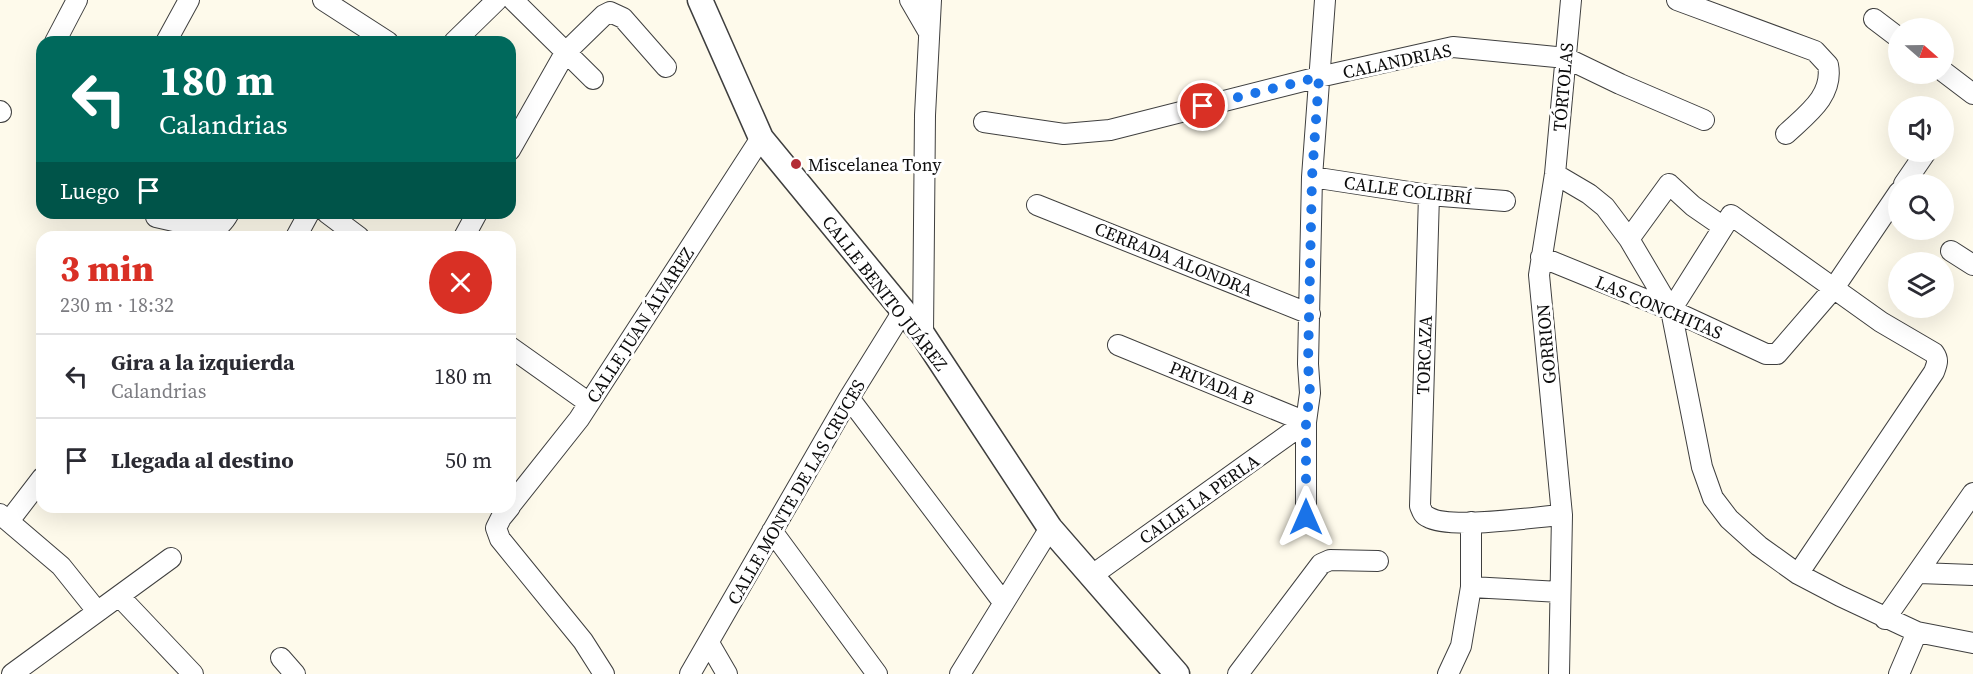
<!DOCTYPE html>
<html lang="es">
<meta charset="utf-8">
<style>
:root{--surface:#fff;--page:#f7f7f7;--text:#2b2b33;--muted:#7c7c81;--line:#e1e1e2;--accent:#d93025}
body{margin:0;font-family:"Source Serif 4",serif;background:var(--page);color:var(--text);height:100vh;display:flex;flex-direction:column;font-size:22px;white-space:nowrap}
*{box-sizing:border-box;margin:0}
p{font-size:20px;color:var(--muted)}
.icon{flex:none;width:33px;height:33px;fill:none;stroke:currentColor;stroke-width:2;stroke-linecap:round;stroke-linejoin:round}
.map{position:relative;flex:1;overflow:hidden}
.panel{position:absolute;left:36px;top:231px;width:480px;height:282px;display:flex;flex-direction:column;background:var(--surface);border-radius:18px;box-shadow:0 6px 24px #0002}
.panel>*{flex:none}
.hud{position:absolute;left:36px;top:36px;width:480px;height:183px;border-radius:18px;box-shadow:0 6px 24px #0002;background:#00695c;color:#fff;overflow:hidden}
.needle{width:39px;rotate:110deg}
.buttons{position:absolute;left:1888px;top:18px;display:grid;gap:12px}
.buttons a{display:grid;place-items:center;width:66px;height:66px;border-radius:50%;background:var(--surface);box-shadow:0 6px 24px #0002;font-size:30px}
.pin{position:absolute;display:grid;place-items:center;width:51px;height:51px;color:#fff;margin:-26px;border:3px solid #fff;border-radius:50%;box-shadow:0 2px 6px #0007}
.me{position:absolute;width:66px;margin:-33px;rotate:0deg;stroke-linejoin:round;filter:drop-shadow(0 0 4px #0008)}
.turn{display:flex;align-items:center;gap:21px;height:126px;padding:0 24px;font-size:27px}
.turn .icon{width:78px;height:78px;stroke-width:2.5}
.turn b{display:block;font-size:42px;line-height:51px}
.then{display:flex;align-items:center;height:57px;padding:0 24px;background:#0003;gap:12px;font-size:22px}
.round{display:grid;place-items:center;flex:none;width:63px;height:63px;border-radius:32px;background:var(--page)}
.head{display:flex;align-items:center;justify-content:space-between;height:102px;padding:0 24px}
h1{font-size:36px;font-weight:800;line-height:45px;color:var(--accent)}
ul{padding:0;list-style:none}
li{display:flex;align-items:center;gap:18px;height:84px;padding:0 24px;border-top:2px solid var(--line)}
li div{flex:1}
li b{display:block;font-size:22px}
li em{font-style:normal}
.map>svg:first-child{display:block}
</style>
<div class="map">
<svg width="1973" height="674" viewBox="0 0 1973 674">
<rect width="100%" height="100%" fill="#fefaeb"/>
<g fill="none" stroke-linecap="round" stroke-linejoin="round">
<!-- minor casing -->
<g stroke="#3f3f3f" stroke-width="22">
<path id="minor" d="M 323,0 L 388,42
M 513,0 L 593,79
M 910,0 L 928,31
M 1677,0 L 1815,51 L 1828,65 C 1834,96 1806,115 1786,134
M 1874,19 L 1899,38
M 55,42 L 77,0
M 166,42 L 189,0
M 454,42 L 497,0
M 1944,72 L 1973,94
M 0,111 L 1,112
M 984,122 L 1064,134 L 1110,130 L 1319,77 L 1453,47 L 1566,58 L 1620,84 L 1704,120
M 510,150 L 565,53 L 604,15 L 610,12 L 623,18 L 666,67
M 1555,174 L 1589,194 L 1605,207 L 1629,239 L 1671,310 L 1702,467 L 1713,498 L 1729,519 L 1759,546 L 1798,574 L 1840,596 L 1917,632 L 1973,643
M 1312,177 L 1429,195 L 1505,201
M 1904,184 L 1926,152
M 1429,195 L 1420,506 C 1422,511 1423,515 1428,517 C 1450,530 1533,517 1562,515
M 1037,205 L 1310,314
M 327,213 L 359,237
M 156,217 L 209,229 C 220,227 224,222 229,213
M 296,237 L 309,213
M 464,237 L 477,213
M 1629,239 L 1669,184 L 1693,206 L 1722,226
M 1951,251 L 1973,265
M 1541,257 L 1671,310 L 1766,354 L 1777,354 L 1834,288 L 1899,192
M 1671,310 L 1731,215 L 1881,322 L 1934,353 C 1939,360 1937,364 1934,372 L 1798,574
M 923,335 L 925,115 L 931,0
M 510,347 L 589,403
M 849,398 L 1003,602
M 510,506 L 579,419 L 761,138
M 510,507 L 501,518 L 496,528 L 500,539 L 583,641 L 604,674
M 0,514 L 61,566 L 97,611
M 1306,517 L 1306,422 L 1310,393 L 1308,364 L 1312,177 L 1325,0
M 9,521 L 42,478
M 772,531 L 877,674
M 1919,573 L 1973,575
M 1091,576 L 1306,422 L 1118,345
M 1471,587 L 1560,592
M 120,597 L 193,674
M 1885,619 L 1973,493
M 709,643 L 727,674
M 281,658 L 295,674
M 12,674 L 171,558
M 690,674 L 849,398 L 903,311
M 960,674 L 1050,528
M 1238,674 L 1321,564 L 1330,560 L 1378,561
M 1448,674 L 1461,646 L 1471,587 L 1471,522
M 1559,674 L 1562,515 L 1539,275 L 1555,174 L 1571,0
M 1899,674 L 1917,632"/>
</g>
<!-- tertiary casing -->
<g stroke="#3f3f3f" stroke-width="27">
<path id="tertiary" d="M 700,0 L 761,138 L 923,335 L 1050,528 L 1177,674"/>
</g>
<!-- minor -->
<use href="#minor" stroke="#fff" stroke-width="20"/>
<!-- tertiary -->
<use href="#tertiary" stroke="#fff" stroke-width="24"/>
</g>
<g fill="none" stroke-linecap="round" stroke-linejoin="round">
<!-- route -->
<path stroke="#1a73e8" stroke-width="10" stroke-dasharray="0 18" d="M 1203,106 L 1319,77 L 1312,177 L 1308,364 L 1310,393 L 1306,422 L 1306,517"/>
</g>
<!-- markers -->
<circle fill="#b32c35" stroke="#fff" stroke-width="2" cx="796" cy="164" r="6"/>
<g text-anchor="middle" dominant-baseline="central" stroke-width="6" stroke-linejoin="round" paint-order="stroke">
<!-- street labels -->
<g font-size="18" fill="#0c0c0c" stroke="#fff">
<text transform="translate(1397 61) rotate(-12)">CALANDRIAS</text>
<text transform="translate(1563 87) rotate(-85)">TÓRTOLAS</text>
<text transform="translate(1408 190) rotate(7)">CALLE COLIBRÍ</text>
<text transform="translate(1174 259) rotate(22)">CERRADA ALONDRA</text>
<text transform="translate(885 293) rotate(52)">CALLE BENITO JUÁREZ</text>
<text transform="translate(1659 307) rotate(23)">LAS CONCHITAS</text>
<text transform="translate(640 325) rotate(-57)">CALLE JUAN ÁLVAREZ</text>
<text transform="translate(1546 344) rotate(-95)">GORRION</text>
<text transform="translate(1424 355) rotate(-88)">TORCAZA</text>
<text transform="translate(1212 383) rotate(22)">PRIVADA B</text>
<text transform="translate(796 492) rotate(-60)">CALLE MONTE DE LAS CRUCES</text>
<text transform="translate(1199 499) rotate(-35)">CALLE LA PERLA</text>
</g>
<!-- poi labels -->
<g font-size="18" fill="#0c0c0c" stroke="#fff" text-anchor="start">
<text x="808" y="164">Miscelanea Tony</text>
</g>
</g>
</svg>
<div class="buttons">
<a><svg class="needle" viewBox="-14 -14 28 28"><path d="M0-13l5 13h-10z" fill="#e53935"/><path d="M0 13l5-13h-10z" fill="#7c7c81"/></svg></a>
<a><svg class="icon" aria-label="sound" viewBox="0 0 24 24"><path d="M4 9h4l5-4v14l-5-4H4zM17 9q2 3 0 6"/></svg></a>
<a><svg class="icon" aria-label="search" viewBox="0 0 24 24"><circle cx="10" cy="10" r="6"/><path d="M15 15l6 6"/></svg></a>
<a><svg class="icon" aria-label="layers" viewBox="0 0 24 24"><path d="M12 4l9 5-9 5-9-5zM3 14l9 5 9-5"/></svg></a>
</div>
<div class="pin" style="left:1203px;top:106px;background:#d93025"><svg class="icon" aria-label="arrive" viewBox="0 0 24 24"><path d="M6 21V4h12l-3 4 3 4H6"/></svg></div>
<svg class="me" style="left:1306px;top:517px" viewBox="-20 -20 40 40"><path d="M0-17L14 15 0 8-14 15z" fill="#1a73e8" stroke="#fff" stroke-width="4"/></svg>
<div class="hud">
<div class="turn"><svg class="icon" aria-label="left" viewBox="0 0 24 24"><path d="M17 20v-9H6M10 6l-5 5 5 5"/></svg><div><b>180 m</b>Calandrias</div></div>
<div class="then">Luego<svg class="icon" aria-label="arrive" viewBox="0 0 24 24"><path d="M6 21V4h12l-3 4 3 4H6"/></svg></div>
</div>
<section class="panel">
<div class="head"><div><h1>3 min</h1><p>230 m · 18:32</p></div><a class="round" style="background:#d93025;color:#fff"><svg class="icon" aria-label="close" viewBox="0 0 24 24"><path d="M6 6l12 12M18 6L6 18"/></svg></a></div>
<ul>
<li><svg class="icon" aria-label="left" viewBox="0 0 24 24"><path d="M17 20v-9H6M10 6l-5 5 5 5"/></svg><div><b>Gira a la izquierda</b><p>Calandrias</p></div><em>180 m</em></li>
<li><svg class="icon" aria-label="arrive" viewBox="0 0 24 24"><path d="M6 21V4h12l-3 4 3 4H6"/></svg><div><b>Llegada al destino</b></div><em>50 m</em></li>
</ul>
</section>
</div>
